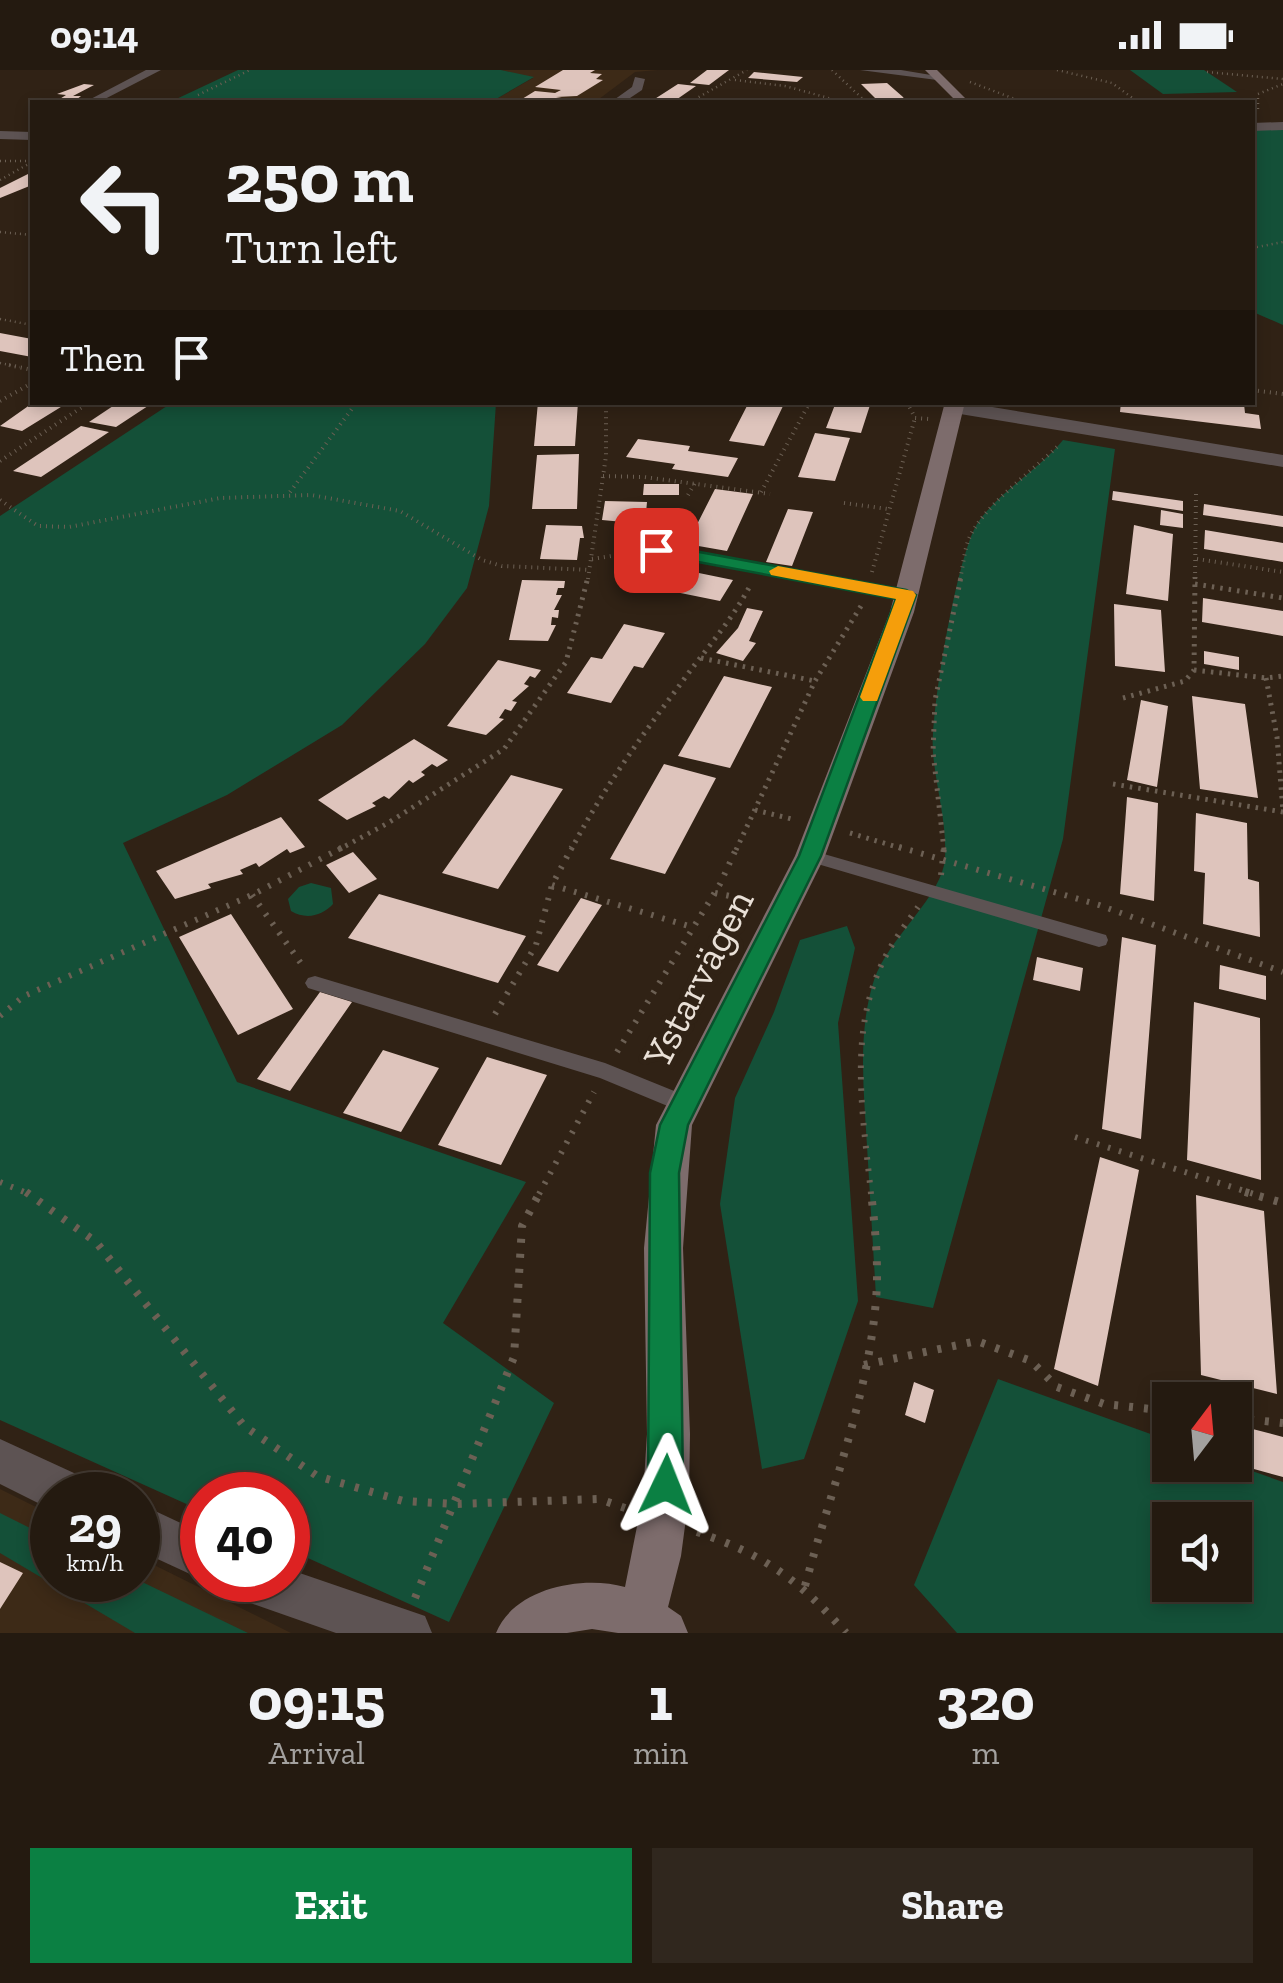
<!DOCTYPE html>
<meta charset="utf-8">
<style>
:root{--surface:#241a10;--page:#30271e;--text:#f1f3f6;--muted:#a3a19f;--line:#413830;--accent:#0b8043}
body{margin:0;font-family:"Zilla Slab",serif;background:var(--page);color:var(--text);height:100vh;display:flex;flex-direction:column;font-size:38px;white-space:nowrap}
*{box-sizing:border-box;margin:0}
p{font-size:32px;color:var(--muted)}
.icon{flex:none;width:55px;height:55px;fill:none;stroke:currentColor;stroke-width:2;stroke-linecap:round;stroke-linejoin:round}
.map{position:relative;height:1563px;overflow:hidden}
.side{display:flex;flex-direction:column;background:var(--surface);flex:1}
.side>*{flex:none}
.hud{position:absolute;left:30px;top:30px;width:1225px;height:305px;border-radius:0px;box-shadow:0 5px 15px #0003,0 0 0 2px var(--line);background:#241a10;color:var(--text);overflow:hidden}
.needle{width:65px;rotate:16deg}
.tools{position:absolute;left:1152px;top:1312px;display:grid;gap:20px}
.tools a{display:grid;place-items:center;width:100px;height:100px;border-radius:0px;background:var(--surface);box-shadow:0 5px 15px #0003,0 0 0 2px var(--line);font-size:50px}
.speed{position:absolute;left:30px;top:1402px;display:flex;gap:20px;font-size:50px;font-weight:700;text-align:center}
.speed>*{display:grid;place-content:center;width:130px;height:130px;border-radius:50%;background:var(--surface);box-shadow:0 5px 15px #0003,0 0 0 2px var(--line);line-height:1}
.speed small{font-size:25px;font-weight:400}
.speed .limit{border:15px solid #d22;background:#fff;color:#111}
.pin{position:absolute;display:grid;place-items:center;width:85px;height:85px;color:#fff;margin:-42px;border-radius:20px;box-shadow:0 5px 15px #0006}
.me{position:absolute;width:110px;margin:-55px;rotate:2deg;stroke-linejoin:round;filter:drop-shadow(0 0 8px #0008)}
.turn{display:flex;align-items:center;gap:35px;height:210px;padding:0 30px;font-size:45px}
.turn .icon{width:130px;height:130px;stroke-width:2.5}
.turn b{display:block;font-size:70px;line-height:85px}
.then{display:flex;align-items:center;height:95px;padding:0 30px;background:#0003;gap:20px;font-size:38px}
.eta{display:flex;justify-content:space-evenly;align-items:center;height:170px;text-align:center}
.eta b{font-size:60px;font-weight:700;line-height:70px}
.button{display:flex;gap:20px;margin-top:auto;padding:20px 30px}
.button a{flex:1;height:115px;border-radius:0px;background:var(--accent);color:#fff;font-size:40px;font-weight:700;line-height:115px;text-align:center}
.button a+a{background:var(--page);color:var(--text)}
.status{display:flex;justify-content:space-between;align-items:center;height:70px;padding:0 50px;background:var(--surface);direction:ltr}
.status svg{height:28px;fill:currentColor}
.map>svg:first-child{display:block}
</style>
<div class="status"><b>09:14</b><svg viewBox="0 0 49 12"><path d="M0 12V9h3v3zM5 12V6h3v6zM10 12V3h3v9zM15 12V0h3v12zM26 1h20v11H26zM47 4h2v5h-2z"/></svg></div>
<div class="map">
<svg width="1283" height="1563" viewBox="0 0 1283 1563">
<rect width="100%" height="100%" fill="#302215"/>
<!-- built -->
<path fill="#3d2a17" d="M 501,0 L 658,0 L 635,2 L 595,32 L 491,32 L 533,8 Z
M 0,1419 L 52,1445 L 52,1510 L 138,1510 L 138,1487 L 291,1563 L 0,1563 Z"/>
<!-- green -->
<path fill="#145038" fill-rule="evenodd" d="M 238,0 L 501,0 L 534,7 L 491,32 L 170,32 Z
M 1130,0 L 1204,0 L 1237,22 L 1163,24 Z
M 1252,60 L 1283,60 L 1283,255 L 1253,242 Z
M 173,332 L 496,333 L 489,436 L 467,518 L 425,574 L 342,655 L 227,725 L 123,773 L 237,1012 L 526,1112 L 443,1253 L 554,1333 L 449,1552 L 288,1479 L 288,1425 L 202,1425 L 202,1441 L 0,1350 L 0,446 Z
M 1063,370 L 1115,379 L 1063,769 L 933,1238 L 876,1227 C 873,1176 870,1126 867,1076 C 864,1022 857,963 874,910 C 888,868 943,826 945,788 C 947,753 936,718 933,683 C 930,643 957,486 977,454 C 998,422 1038,401 1063,370 Z
M 311,813 L 331,818 L 333,834 C 322,846 306,850 291,841 L 288,829 L 299,817 Z
M 847,856 L 855,878 L 838,953 L 858,1231 L 804,1389 L 762,1399 L 720,1134 L 735,1028 L 774,942 L 800,870 Z
M 998,1309 L 1170,1371 L 1170,1395 L 1235,1395 L 1283,1412 L 1283,1563 L 957,1563 L 914,1515 ZM 1170,1450 L 1235,1450 L 1235,1515 L 1170,1515 Z
M 0,1443 L 52,1469 L 52,1510 L 138,1510 L 248,1563 L 135,1563 L 0,1483 Z"/>
<!-- building -->
<path fill="#dec4bc" d="M 563,0 L 595,0 L 590,3 L 602,4 L 596,9 L 603,10 L 577,26 L 556,27 L 585,32 L 522,29 L 535,21 L 555,23 L 561,20 L 535,17 Z
M 707,0 L 729,0 L 709,15 L 690,13 Z
M 754,2 L 803,7 L 797,12 L 748,8 Z
M 887,13 L 903,27 L 906,32 L 879,32 L 861,14 Z
M 84,14 L 94,15 L 73,26 L 81,26 L 76,30 L 55,32 L 66,25 L 57,24 Z
M 678,14 L 696,16 L 673,32 L 650,32 Z
M 32,102 L 32,115 L 0,128 L 0,118 Z
M 0,263 L 32,269 L 32,287 L 0,281 Z
M 34,332 L 69,332 L 22,361 L 0,356 Z
M 119,332 L 154,332 L 116,357 L 89,352 Z
M 538,332 L 578,332 L 575,376 L 534,376 Z
M 749,332 L 783,336 L 764,376 L 729,371 Z
M 836,332 L 871,332 L 861,363 L 826,358 Z
M 1121,332 L 1244,334 L 1245,343 L 1259,345 L 1261,359 L 1120,342 Z
M 81,356 L 109,362 L 41,407 L 13,401 Z
M 815,363 L 850,368 L 835,411 L 798,407 Z
M 638,369 L 690,376 L 688,381 L 738,388 L 728,407 L 672,399 L 675,394 L 626,387 Z
M 579,384 L 577,439 L 532,439 L 537,385 Z
M 644,414 L 679,414 L 679,425 L 643,425 Z
M 715,419 L 753,424 L 727,481 L 687,474 Z
M 1113,421 L 1183,431 L 1183,441 L 1112,430 Z
M 605,431 L 647,432 L 645,454 L 602,450 Z
M 1204,434 L 1283,446 L 1283,457 L 1203,445 Z
M 788,439 L 813,442 L 792,496 L 766,492 Z
M 1161,440 L 1183,444 L 1183,458 L 1160,455 Z
M 546,455 L 582,456 L 584,468 L 580,468 L 577,490 L 540,489 Z
M 1134,455 L 1173,464 L 1168,531 L 1126,524 Z
M 1205,460 L 1283,473 L 1283,492 L 1204,479 Z
M 655,494 L 733,510 L 720,531 L 641,515 Z
M 522,510 L 565,511 L 564,518 L 558,518 L 556,525 L 562,525 L 554,540 L 559,540 L 558,548 L 552,547 L 551,555 L 556,555 L 548,571 L 509,570 Z
M 1203,528 L 1283,541 L 1283,566 L 1202,552 Z
M 1114,534 L 1161,540 L 1165,602 L 1115,596 Z
M 747,538 L 763,541 L 749,571 L 756,573 L 743,591 L 716,583 L 738,558 Z
M 624,554 L 665,563 L 643,598 L 634,596 L 611,633 L 567,623 L 591,587 L 602,589 Z
M 1204,581 L 1239,587 L 1239,600 L 1204,594 Z
M 498,590 L 541,600 L 535,608 L 530,606 L 524,614 L 529,616 L 512,631 L 517,632 L 511,641 L 505,639 L 499,648 L 504,649 L 486,665 L 447,656 Z
M 724,606 L 772,617 L 730,698 L 678,686 Z
M 1192,626 L 1245,634 L 1258,728 L 1200,719 Z
M 1141,630 L 1168,636 L 1157,717 L 1127,710 Z
M 414,669 L 448,690 L 437,697 L 432,694 L 421,702 L 425,705 L 413,713 L 409,710 L 389,729 L 384,726 L 372,733 L 376,736 L 347,750 L 318,730 Z
M 664,694 L 716,708 L 665,804 L 610,789 Z
M 511,705 L 563,719 L 498,819 L 442,803 Z
M 1127,727 L 1158,733 L 1154,831 L 1120,824 Z
M 1196,743 L 1247,753 L 1248,809 L 1259,812 L 1260,867 L 1203,854 L 1205,803 L 1194,801 Z
M 281,747 L 305,777 L 290,783 L 287,779 L 259,797 L 256,793 L 240,800 L 243,804 L 208,814 L 211,818 L 175,829 L 156,801 Z
M 353,782 L 377,809 L 349,823 L 326,795 Z
M 379,824 L 526,866 L 498,913 L 348,868 Z
M 581,828 L 602,835 L 558,902 L 537,895 Z
M 231,844 L 293,939 L 238,965 L 179,867 Z
M 1122,867 L 1156,875 L 1141,1069 L 1102,1059 Z
M 1037,887 L 1083,898 L 1080,921 L 1033,910 Z
M 1220,895 L 1266,906 L 1266,930 L 1219,919 Z
M 320,922 L 352,932 L 290,1021 L 257,1009 Z
M 1194,932 L 1260,948 L 1261,1110 L 1187,1090 Z
M 383,980 L 439,998 L 401,1062 L 343,1043 Z
M 487,987 L 547,1005 L 501,1095 L 438,1075 Z
M 1100,1087 L 1139,1100 L 1098,1316 L 1054,1299 Z
M 1196,1125 L 1264,1141 L 1277,1324 L 1201,1305 Z
M 914,1312 L 934,1320 L 925,1353 L 905,1345 Z
M 1241,1356 L 1283,1367 L 1283,1407 L 1243,1396 Z
M 0,1492 L 23,1503 L 0,1539 Z"/>
<g fill="none" stroke-linecap="round" stroke-linejoin="round">
<!-- path-far4 -->
<path stroke="#6c6054" stroke-width="2.5" stroke-dasharray="1 4" stroke-linecap="butt" d="M 832,0 L 866,32
M 1057,0 L 1112,13 L 1138,32
M 1207,2 L 1283,9
M 735,10 L 785,16 L 843,32
M 970,12 L 1023,32
M 198,25 L 250,0
M 690,32 L 747,0
M 1258,39 L 1258,24 L 1283,14
M 0,91 L 32,91
M 0,110 L 32,92
M 0,162 L 32,165
M 1252,178 L 1283,172
M 0,249 L 32,255
M 0,293 L 20,297"/>
<!-- path-far3 -->
<path stroke="#6c6054" stroke-width="4" stroke-dasharray="1 5" stroke-linecap="butt" d="M 9,295 L 32,300
M 1252,320 L 1283,324
M 0,331 L 32,313
M 907,332 L 915,348 L 929,349
M 0,391 L 90,332
M 603,406 L 644,407 L 770,424
M 290,422 L 357,332
M 761,422 L 810,332
M 688,425 L 695,413
M 0,430 L 38,456 L 69,457 L 220,428 L 311,425 L 400,441 L 482,490 L 502,496 L 590,500
M 844,433 L 888,439
M 592,489 L 638,482
M 1197,489 L 1283,502
M 872,502 L 915,348
M 588,509 L 606,386 L 606,332
M 960,509 C 963,497 964,483 968,471 C 980,438 1034,400 1060,374
M 1195,509 L 1196,424"/>
<!-- path-far2 -->
<path stroke="#6c6054" stroke-width="5" stroke-dasharray="2.5 6" stroke-linecap="butt" d="M 1195,514 L 1283,528
M 701,588 L 815,611
M 1194,600 L 1266,608 L 1283,606
M 1266,608 L 1277,667 L 1283,741
M 1123,628 L 1185,611 L 1194,600 L 1195,507
M 1113,714 L 1283,742
M 755,740 L 796,750
M 850,763 L 907,780
M 338,780 L 388,753 L 504,679 L 566,592 L 588,507
M 571,780 C 601,722 640,668 679,616 C 704,581 731,552 751,514
M 736,780 L 815,611 L 861,536
M 944,780 L 933,682 L 935,630 L 961,507"/>
<!-- path-far1 -->
<path stroke="#6c6054" stroke-width="6" stroke-dasharray="2.5 9" stroke-linecap="butt" d="M 899,777 L 1099,835 L 1283,902
M 941,805 L 944,777
M 552,815 L 692,857
M 715,823 L 750,830
M 252,825 L 303,896
M 495,944 L 536,875 L 552,815 L 572,777
M 0,946 L 24,926 L 252,825 L 343,777
M 617,982 L 720,814 L 737,777
M 1075,1067 L 1254,1124
M 0,1112 L 29,1124
M 539,1124 L 594,1022
M 871,1124 C 864,1053 849,972 878,903 C 887,879 903,858 918,837"/>
<!-- path -->
<path stroke="#6c6054" stroke-width="8" stroke-dasharray="4 11" stroke-linecap="butt" d="M 26,1122 L 96,1172 L 244,1356 L 317,1406 L 403,1431 L 455,1434 L 599,1429 L 625,1438
M 1245,1122 L 1283,1133
M 864,1295 L 977,1271 L 1031,1291 L 1057,1317 L 1104,1334 L 1170,1341
M 1235,1348 L 1283,1353
M 697,1462 C 765,1485 799,1510 846,1563
M 805,1516 C 830,1422 868,1328 876,1230 C 879,1194 875,1158 871,1122
M 415,1528 L 514,1287 L 522,1156 L 540,1122"/>
<!-- lane -->
<path fill="#5d5353" fill-rule="evenodd" d="M 656,475 L 907,521 L 914,525 L 907,529 L 651,482 L 651,476 Z
M 810,780 L 1099,863 L 1106,865 L 1108,870 L 1106,875 L 1099,877 L 804,790 L 801,786 L 804,782 Z
M 315,906 L 605,993 L 689,1027 L 693,1033 L 689,1039 L 682,1042 L 600,1008 L 308,918 L 305,913 L 308,908 Z"/>
<!-- street -->
<path fill="#5d5353" fill-rule="evenodd" d="M 146,0 L 161,0 L 99,32 L 85,32 Z
M 860,0 L 901,0 L 943,7 L 937,10 Z
M 635,7 L 645,9 L 642,20 L 624,32 L 611,32 L 632,17 Z
M 1283,52 L 1283,60 L 1252,61 L 1252,53 Z
M 0,61 L 32,62 L 32,70 L 0,69 Z
M 962,332 L 1283,385 L 1283,397 L 954,343 L 944,337 L 947,333 Z
M 0,1369 L 87,1409 L 94,1425 L 52,1425 L 52,1440 L 0,1414 Z
M 138,1433 L 202,1463 L 203,1510 L 138,1480 Z
M 288,1499 L 425,1546 L 432,1563 L 336,1563 L 233,1527 L 226,1510 L 288,1510 Z"/>
<!-- secondary -->
<path fill="#7d6c6c" fill-rule="evenodd" d="M 925,0 L 937,0 L 969,32 L 957,32 Z
M 945,332 L 965,332 L 914,542 L 825,786 L 692,1055 L 683,1178 L 690,1364 L 689,1426 L 681,1486 L 668,1537 L 681,1546 L 688,1563 L 618,1563 L 592,1559 L 567,1563 L 496,1563 C 514,1518 582,1505 625,1517 L 643,1426 L 647,1364 L 644,1178 L 656,1055 L 795,786 L 890,542 Z"/>
</g>
<!-- route -->
<path fill="#0b8043" stroke="#07532c" stroke-width="2.5" d="M 656,474 L 906,520 L 916,525 L 821,786 L 688,1055 L 679,1103 L 683,1415 L 678,1427 L 666,1432 L 653,1427 L 648,1415 L 650,1103 L 660,1055 L 799,786 L 896,529 L 650,483 L 648,480 Z"/>
<!-- slow -->
<path fill="#f59e0b" d="M 778,496 L 913,521 L 916,525 L 877,631 L 863,631 L 860,627 L 896,529 L 771,505 L 769,501 Z"/>
<g text-anchor="middle" dominant-baseline="central" stroke-width="10" stroke-linejoin="round" paint-order="stroke">
<!-- street labels -->
<g font-size="40" fill="#e9e0d7" stroke="#302215">
<text transform="translate(698 908) rotate(-63)">Ystarvägen</text>
</g>
</g>
</svg>
<div class="tools">
<a><svg class="needle" viewBox="-14 -14 28 28"><path d="M0-13l5 13h-10z" fill="#e53935"/><path d="M0 13l5-13h-10z" fill="#a3a19f"/></svg></a>
<a><svg class="icon" aria-label="sound" viewBox="0 0 24 24"><path d="M4 9h4l5-4v14l-5-4H4zM17 9q2 3 0 6"/></svg></a>
</div>
<div class="speed"><div>29<small>km/h</small></div><div class="limit">40</div></div>
<div class="pin" style="left:656px;top:480px;background:#d93025"><svg class="icon" aria-label="arrive" viewBox="0 0 24 24"><path d="M6 21V4h12l-3 4 3 4H6"/></svg></div>
<svg class="me" style="left:666px;top:1415px" viewBox="-20 -20 40 40"><path d="M0-17L14 15 0 8-14 15z" fill="#0b8043" stroke="#fff" stroke-width="4"/></svg>
<div class="hud">
<div class="turn"><svg class="icon" aria-label="left" viewBox="0 0 24 24"><path d="M17 20v-9H6M10 6l-5 5 5 5"/></svg><div><b>250 m</b>Turn left</div></div>
<div class="then">Then<svg class="icon" aria-label="arrive" viewBox="0 0 24 24"><path d="M6 21V4h12l-3 4 3 4H6"/></svg></div>
</div>
</div>
<section class="side">
<div class="eta">
<div><b>09:15</b><p>Arrival</p></div>
<div><b>1</b><p>min</p></div>
<div><b>320</b><p>m</p></div>
</div>
<div class="button"><a>Exit</a><a>Share</a></div>
</section>
